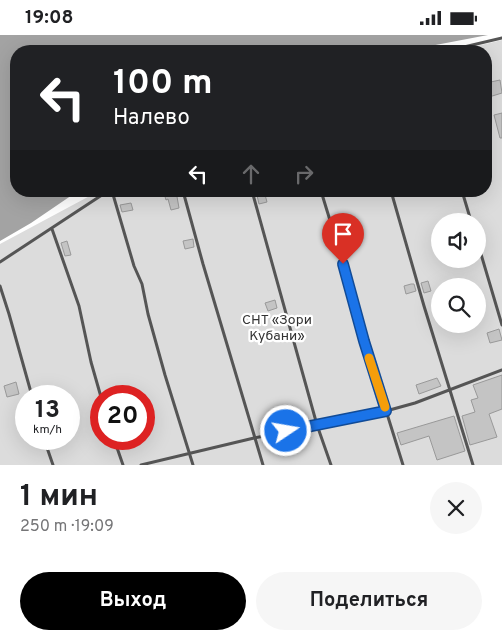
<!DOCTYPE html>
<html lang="ru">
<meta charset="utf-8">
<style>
:root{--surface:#fff;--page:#f6f6f6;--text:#202124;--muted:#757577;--accent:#000}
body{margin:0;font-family:Overpass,sans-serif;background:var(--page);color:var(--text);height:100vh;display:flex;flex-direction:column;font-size:19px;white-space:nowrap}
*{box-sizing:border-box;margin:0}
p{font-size:16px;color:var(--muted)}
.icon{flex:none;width:28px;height:28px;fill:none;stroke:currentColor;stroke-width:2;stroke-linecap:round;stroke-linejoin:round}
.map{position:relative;height:430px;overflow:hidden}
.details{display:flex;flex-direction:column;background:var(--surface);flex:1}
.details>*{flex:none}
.hud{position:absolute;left:10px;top:10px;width:482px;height:152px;border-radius:20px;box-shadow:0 5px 20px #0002;background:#202124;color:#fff;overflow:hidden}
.fabs{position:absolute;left:431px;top:178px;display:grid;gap:10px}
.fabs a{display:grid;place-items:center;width:55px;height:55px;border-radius:50%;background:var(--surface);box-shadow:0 5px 20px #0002;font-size:25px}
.speed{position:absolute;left:15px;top:350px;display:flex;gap:10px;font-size:25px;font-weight:700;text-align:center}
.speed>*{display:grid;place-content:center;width:65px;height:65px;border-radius:50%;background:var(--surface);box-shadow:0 5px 20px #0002;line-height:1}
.speed small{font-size:12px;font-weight:400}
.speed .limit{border:8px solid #d22;background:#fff;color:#111}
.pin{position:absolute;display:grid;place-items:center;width:42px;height:42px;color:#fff;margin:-51px -21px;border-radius:50% 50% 50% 0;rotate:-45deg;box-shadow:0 0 5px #0007}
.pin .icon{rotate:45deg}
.me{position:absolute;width:55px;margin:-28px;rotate:78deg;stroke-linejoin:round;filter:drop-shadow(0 0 4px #0008)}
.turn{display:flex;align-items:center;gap:18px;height:105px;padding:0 20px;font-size:22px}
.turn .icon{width:65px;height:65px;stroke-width:2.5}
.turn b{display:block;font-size:35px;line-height:42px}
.lanes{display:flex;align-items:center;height:48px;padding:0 20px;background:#0003;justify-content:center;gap:25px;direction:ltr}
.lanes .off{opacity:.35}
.round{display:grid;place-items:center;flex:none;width:52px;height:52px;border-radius:26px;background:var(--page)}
.headline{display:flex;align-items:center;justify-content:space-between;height:85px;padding:0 20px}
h1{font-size:30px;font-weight:700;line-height:38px}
.primary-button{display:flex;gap:10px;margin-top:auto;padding:10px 20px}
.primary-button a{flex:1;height:58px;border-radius:30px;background:var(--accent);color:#fff;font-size:20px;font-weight:700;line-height:58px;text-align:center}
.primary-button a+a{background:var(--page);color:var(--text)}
.status{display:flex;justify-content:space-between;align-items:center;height:35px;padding:0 25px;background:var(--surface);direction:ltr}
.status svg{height:14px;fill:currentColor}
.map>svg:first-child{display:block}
</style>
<div class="status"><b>19:08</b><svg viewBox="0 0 49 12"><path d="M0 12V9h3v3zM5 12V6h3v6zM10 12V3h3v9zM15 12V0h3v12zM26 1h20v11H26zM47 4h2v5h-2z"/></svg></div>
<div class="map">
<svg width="502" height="430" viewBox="0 0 502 430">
<rect width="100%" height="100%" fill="#fff"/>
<!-- green -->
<path fill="#dcdcdc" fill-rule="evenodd" d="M 502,5 L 502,430 L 0,430 L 0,209 L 99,156 L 486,156 L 486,16 L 456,16 ZM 440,186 L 478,186 L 478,224 L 440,224 ZM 440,251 L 478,251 L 478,289 L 440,289 ZM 26,361 L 69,361 L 69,404 L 26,404 ZM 101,361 L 144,361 L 144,404 L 101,404 Z"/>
<!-- water -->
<path fill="#a3a3a3" d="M 0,0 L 488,0 L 404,16 L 16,16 L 16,156 L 78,156 L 31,188 L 0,206 Z"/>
<!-- building -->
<path fill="#c4c4c4" stroke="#999" d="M 500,45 L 502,58 L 489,62 L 486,48 Z
M 502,78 L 502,103 L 500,103 L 494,80 Z
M 176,156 L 179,173 L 171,175 L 168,164 L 166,165 L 164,158 Z
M 256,156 L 264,156 L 267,167 L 259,169 Z
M 131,168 L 133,175 L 122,177 L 120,170 Z
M 193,204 L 194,212 L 185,214 L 183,206 Z
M 67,206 L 71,220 L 65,221 L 61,208 Z
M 428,246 L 431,256 L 424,258 L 421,248 Z
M 411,249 L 414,249 L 416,256 L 406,259 L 404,251 Z
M 275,265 L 277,273 L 268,276 L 265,268 Z
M 499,294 L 502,305 L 490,308 L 487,298 Z
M 502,340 L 502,374 L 489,379 L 497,402 L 470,410 L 462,381 L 475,377 L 471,365 L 478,363 L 473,350 Z
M 437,343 L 441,351 L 419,359 L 416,350 Z
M 16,347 L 19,359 L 7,362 L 4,351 Z
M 277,379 L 279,391 L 266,393 L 264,382 Z
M 454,381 L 465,416 L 437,425 L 429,401 L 401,410 L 397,398 Z"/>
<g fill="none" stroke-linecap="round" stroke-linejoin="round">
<!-- service -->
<path stroke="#555" stroke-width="3" d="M 447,16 L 502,3
M 112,156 L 134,231 L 142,249 L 148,279 L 165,340 L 193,430
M 183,156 L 203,229 L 263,430
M 252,156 L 317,390 L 331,430
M 321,156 L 348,244 L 364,305 L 403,430
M 391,156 L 424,271 L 473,430
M 462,156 L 471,186
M 52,194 L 79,271 L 91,327 L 101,362
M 478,209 L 502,290
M 0,227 L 108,156
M 0,251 L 9,279 L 32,361
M 44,404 L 53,430
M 114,404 L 123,430
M 141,430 L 254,403 L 386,376 L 415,368 L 502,335"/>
</g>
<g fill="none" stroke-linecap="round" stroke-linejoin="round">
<!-- route casing -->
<g stroke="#114b97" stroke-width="12">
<path id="route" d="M 286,396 L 386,376 L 364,306 L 343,229"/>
</g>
<!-- route -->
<use href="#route" stroke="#1a73e8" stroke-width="9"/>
<!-- slow -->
<path stroke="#f59e0b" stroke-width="9" d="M 369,323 L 385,372"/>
</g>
<g text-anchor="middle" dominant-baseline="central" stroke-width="4.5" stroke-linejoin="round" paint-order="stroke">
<!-- park labels -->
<g font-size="14" fill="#333" stroke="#fff">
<text x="277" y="285">СНТ «Зори<tspan x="277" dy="16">Кубани»</tspan></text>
</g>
</g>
</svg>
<div class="fabs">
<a><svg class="icon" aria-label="sound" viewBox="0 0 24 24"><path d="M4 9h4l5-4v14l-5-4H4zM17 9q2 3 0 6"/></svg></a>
<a><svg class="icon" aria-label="search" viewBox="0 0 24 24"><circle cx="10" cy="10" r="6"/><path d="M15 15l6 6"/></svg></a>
</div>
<div class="speed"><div>13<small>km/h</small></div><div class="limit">20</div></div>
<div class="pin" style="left:343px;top:229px;background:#d93025"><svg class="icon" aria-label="arrive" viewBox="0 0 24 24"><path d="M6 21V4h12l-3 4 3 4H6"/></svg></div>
<svg class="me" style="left:286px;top:396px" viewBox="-20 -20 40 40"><circle r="17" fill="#1a73e8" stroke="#fff" stroke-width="3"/><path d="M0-11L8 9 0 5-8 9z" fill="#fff"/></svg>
<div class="hud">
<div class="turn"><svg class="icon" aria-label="left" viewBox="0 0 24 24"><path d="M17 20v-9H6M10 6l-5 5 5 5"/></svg><div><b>100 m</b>Налево</div></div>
<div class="lanes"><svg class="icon" aria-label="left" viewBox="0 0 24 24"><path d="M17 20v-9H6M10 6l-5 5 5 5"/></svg><svg class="icon off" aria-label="ahead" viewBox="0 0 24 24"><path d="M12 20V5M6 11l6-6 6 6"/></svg><svg class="icon off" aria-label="right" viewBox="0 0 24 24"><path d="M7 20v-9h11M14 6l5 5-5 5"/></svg></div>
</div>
</div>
<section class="details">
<div class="headline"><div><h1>1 мин</h1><p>250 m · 19:09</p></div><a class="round"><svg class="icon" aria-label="close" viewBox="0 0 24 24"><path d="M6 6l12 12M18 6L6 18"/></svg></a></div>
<div class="primary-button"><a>Выход</a><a>Поделиться</a></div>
</section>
